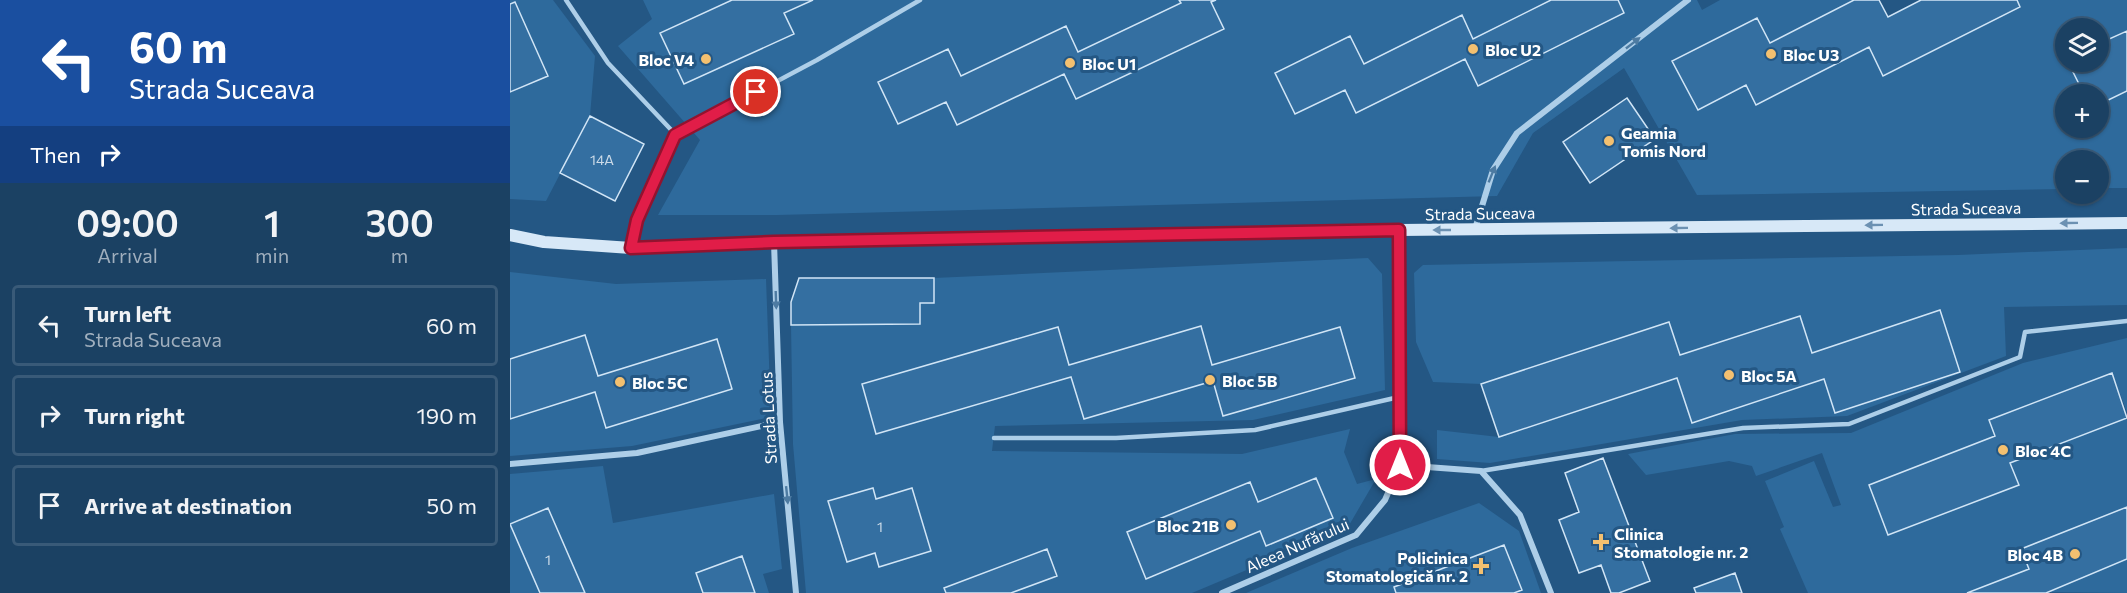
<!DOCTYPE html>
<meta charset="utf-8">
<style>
:root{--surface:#1b4163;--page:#244869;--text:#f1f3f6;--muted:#a0afbe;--line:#395a78}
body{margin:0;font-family:Commissioner,sans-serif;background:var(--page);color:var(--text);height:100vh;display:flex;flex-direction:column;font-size:22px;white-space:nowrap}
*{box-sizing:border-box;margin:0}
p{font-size:20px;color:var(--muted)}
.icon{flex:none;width:33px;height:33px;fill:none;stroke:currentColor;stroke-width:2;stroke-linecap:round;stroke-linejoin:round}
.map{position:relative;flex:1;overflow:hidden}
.panel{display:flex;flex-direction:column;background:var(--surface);width:510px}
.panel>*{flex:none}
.guide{background:#1a4fa0;color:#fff;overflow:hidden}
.buttons{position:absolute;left:1545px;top:18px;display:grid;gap:12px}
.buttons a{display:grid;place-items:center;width:54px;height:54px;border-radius:50%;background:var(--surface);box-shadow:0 2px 4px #0004,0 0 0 2px var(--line);font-size:30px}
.pin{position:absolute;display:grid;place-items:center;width:51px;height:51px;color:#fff;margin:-26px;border:3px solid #fff;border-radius:50%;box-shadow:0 2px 6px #0007}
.me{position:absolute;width:66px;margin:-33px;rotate:0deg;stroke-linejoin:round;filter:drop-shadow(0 0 4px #0008)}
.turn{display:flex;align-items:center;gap:21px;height:126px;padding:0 30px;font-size:27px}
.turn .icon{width:78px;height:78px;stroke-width:2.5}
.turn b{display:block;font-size:42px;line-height:51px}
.then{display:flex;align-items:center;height:57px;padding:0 30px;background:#0003;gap:12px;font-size:22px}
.eta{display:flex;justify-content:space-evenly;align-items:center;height:102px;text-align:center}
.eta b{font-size:36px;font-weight:600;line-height:42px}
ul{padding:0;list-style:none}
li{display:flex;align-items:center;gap:18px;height:81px;margin:0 12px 9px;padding:0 18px;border:3px solid var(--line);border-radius:6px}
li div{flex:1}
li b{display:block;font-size:22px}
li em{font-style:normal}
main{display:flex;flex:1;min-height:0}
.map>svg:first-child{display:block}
</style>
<main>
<section class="panel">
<div class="guide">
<div class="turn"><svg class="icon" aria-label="left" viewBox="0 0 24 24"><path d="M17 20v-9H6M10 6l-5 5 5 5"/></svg><div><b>60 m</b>Strada Suceava</div></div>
<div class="then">Then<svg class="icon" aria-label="right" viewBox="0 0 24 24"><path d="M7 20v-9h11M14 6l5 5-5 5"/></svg></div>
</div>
<div class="eta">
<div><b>09:00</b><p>Arrival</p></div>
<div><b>1</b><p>min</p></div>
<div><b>300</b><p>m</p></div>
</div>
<ul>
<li><svg class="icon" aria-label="left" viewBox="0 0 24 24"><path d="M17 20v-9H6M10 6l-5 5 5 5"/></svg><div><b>Turn left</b><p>Strada Suceava</p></div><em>60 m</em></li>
<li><svg class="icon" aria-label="right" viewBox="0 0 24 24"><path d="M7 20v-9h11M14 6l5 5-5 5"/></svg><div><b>Turn right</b></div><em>190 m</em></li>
<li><svg class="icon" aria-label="arrive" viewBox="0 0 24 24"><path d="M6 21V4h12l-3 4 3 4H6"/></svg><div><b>Arrive at destination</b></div><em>50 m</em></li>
</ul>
</section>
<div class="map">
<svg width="1617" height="593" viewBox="0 0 1617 593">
<rect width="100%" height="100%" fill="#245784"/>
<!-- green -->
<path fill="#2e6a9c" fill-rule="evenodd" d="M 0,0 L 43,0 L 85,56 L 80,116 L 36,201 L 0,199 L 0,92 L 38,75 L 5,3 L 0,4 Z
M 133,0 L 222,0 L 151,33 L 174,84 L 284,34 L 274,13 L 303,0 L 669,0 L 671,3 L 568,52 L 556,26 L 451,76 L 436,102 L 554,74 L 566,99 L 714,29 L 701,2 L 706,0 L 1041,0 L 963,39 L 952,15 L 854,64 L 840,36 L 765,73 L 835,90 L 846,113 L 955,59 L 968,85 L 1114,13 L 1108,0 L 1187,0 L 1192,10 L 1210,0 L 1344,0 L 1260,43 L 1247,18 L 1163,60 L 1188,110 L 1236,85 L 1246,104 L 1359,47 L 1374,76 L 1510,7 L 1507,0 L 1617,0 L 1617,31 L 1589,44 L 1588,28 L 1556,28 L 1556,62 L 1558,62 L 1574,94 L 1556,94 L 1556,128 L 1588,128 L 1589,105 L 1617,91 L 1617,188 L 1589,188 L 1588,160 L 1556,160 L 1555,189 L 1187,195 L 1114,68 L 1023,133 L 987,196 L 267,215 L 148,215 L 190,140 L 108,46 L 142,19 Z
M 1617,248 L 1617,305 L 1494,307 L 1496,356 L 1337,416 L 1232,420 L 980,463 L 927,459 L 927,430 L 989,437 L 1167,378 L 1182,423 L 1314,379 L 1326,413 L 1450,372 L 1429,311 L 1302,353 L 1289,316 L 1170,355 L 1159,322 L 971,384 L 923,382 L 906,342 L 904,273 L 913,265 L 1448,255 Z
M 858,258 L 872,274 L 875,390 L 743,420 L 485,426 L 482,451 L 732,454 L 840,429 L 834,452 L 847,484 L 866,479 L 838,527 L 682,593 L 501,593 L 547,576 L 537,549 L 435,588 L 436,593 L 296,593 L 283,444 L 281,325 L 410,324 L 410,303 L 424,303 L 424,278 ZM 691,326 L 702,365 L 830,328 L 844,377 L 713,416 L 703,381 L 574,419 L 561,377 L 367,434 L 352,385 L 547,327 L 559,365 ZM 806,478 L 823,518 L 750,531 L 637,579 L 618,532 L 739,482 L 748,502 ZM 363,488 L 366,499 L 402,488 L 421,551 L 369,566 L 365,553 L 337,562 L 318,502 Z
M 0,272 L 106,284 L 256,279 L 261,417 L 122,446 L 0,456 L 0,419 L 85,392 L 97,428 L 222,388 L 206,339 L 88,376 L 75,335 L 0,359 Z
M 1617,338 L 1617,412 L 1602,373 L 1480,420 L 1485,436 L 1359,485 L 1379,535 L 1508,485 L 1500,463 L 1617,418 L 1617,507 L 1511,550 L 1519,569 L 1457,593 L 1298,593 L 1270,529 L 1274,527 L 1255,481 L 1304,461 L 1323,507 L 1331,505 L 1312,453 L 1246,476 L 1242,466 L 1219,461 L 1136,475 L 1118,454 L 1225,434 L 1341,433 L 1513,363 Z
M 93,466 L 103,523 L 264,494 L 272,569 L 253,574 L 259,593 L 245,593 L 231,556 L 186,573 L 193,593 L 75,593 L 38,508 L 1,525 L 30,593 L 0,593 L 0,474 Z
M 969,503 L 1009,531 L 1031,593 L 1004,593 L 1011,590 L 994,545 L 884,587 L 886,593 L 736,593 L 842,548 Z
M 1617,559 L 1617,593 L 1535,592 Z"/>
<!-- building -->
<path fill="#346fa1" stroke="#d1e5f6" stroke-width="1.5" d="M 222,0 L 303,0 L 274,13 L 284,34 L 174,84 L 150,33 Z
M 669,0 L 706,0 L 701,2 L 714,29 L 566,99 L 554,74 L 447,125 L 436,102 L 388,124 L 368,82 L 438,49 L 451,76 L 556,26 L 568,52 L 671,3 Z
M 1041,0 L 1108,0 L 1114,13 L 968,86 L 955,59 L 846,113 L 835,90 L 785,114 L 765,73 L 840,36 L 854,64 L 952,15 L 963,39 Z
M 1344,0 L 1369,0 L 1378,17 L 1411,0 L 1507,0 L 1510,7 L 1373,76 L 1359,47 L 1246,105 L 1236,85 L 1188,110 L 1162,61 L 1247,18 L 1260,43 Z
M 5,2 L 38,76 L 0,92 L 0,4 Z
M 1617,31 L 1617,91 L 1588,105 L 1588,94 L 1574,94 L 1558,62 L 1588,62 L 1588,44 Z
M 1117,98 L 1145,139 L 1080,183 L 1053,142 Z
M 80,116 L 134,144 L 105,201 L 50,173 Z
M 289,278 L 424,278 L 424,303 L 410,303 L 410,324 L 281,325 L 281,302 Z
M 1430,310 L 1450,372 L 1325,413 L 1314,379 L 1182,423 L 1167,378 L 989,437 L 971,384 L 1159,322 L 1170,355 L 1290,316 L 1302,353 Z
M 691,326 L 702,365 L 830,327 L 845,378 L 713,416 L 703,381 L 574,419 L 561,377 L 366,434 L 352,384 L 548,327 L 559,365 Z
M 75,335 L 88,376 L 207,339 L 222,389 L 96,428 L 85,392 L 0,419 L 0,359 Z
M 1602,373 L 1617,418 L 1500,463 L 1509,485 L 1378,535 L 1359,485 L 1485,436 L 1479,420 Z
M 1093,458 L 1140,581 L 1109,593 L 1101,593 L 1091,565 L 1069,573 L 1049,520 L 1069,512 L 1055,473 Z
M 806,478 L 823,518 L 756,546 L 750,531 L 636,579 L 617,532 L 740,482 L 748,502 Z
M 363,488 L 366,499 L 402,488 L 421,551 L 369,567 L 365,553 L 337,562 L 318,501 Z
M 1617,507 L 1617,559 L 1536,593 L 1457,593 L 1519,569 L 1511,549 Z
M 38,508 L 75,593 L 30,593 L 0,524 Z
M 994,545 L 1012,590 L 1004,593 L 886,593 L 884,587 Z
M 537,549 L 547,576 L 501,593 L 436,593 L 434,588 Z
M 232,556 L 245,593 L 193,593 L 186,573 Z
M 1225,573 L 1232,593 L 1186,593 L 1184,588 Z"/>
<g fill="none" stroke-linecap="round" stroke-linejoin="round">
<!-- lane -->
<path stroke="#adcee8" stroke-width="4.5" d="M 56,0 L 98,63 L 166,135 L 127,220 L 122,246
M 166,135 L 307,60 L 410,0
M 484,438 L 606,438 L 745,430 L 889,397
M 971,471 L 1233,428 L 1339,424 L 1510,357 L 1515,332 L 1617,321"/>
<!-- street -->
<path stroke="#adcee8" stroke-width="6" d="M 965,229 L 983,170 L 1007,133 L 1178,0
M 264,242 L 270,422 L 286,593
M 0,464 L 127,453 L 270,422
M 890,465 L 971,471 L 1010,515 L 1041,593
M 712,593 L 846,535 L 875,500 L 890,465 L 889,230"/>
<!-- secondary -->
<path stroke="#d7e8f7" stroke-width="12" d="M 0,235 L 34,242 L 121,248 L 264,242 L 889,230 L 1617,223"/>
</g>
<!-- one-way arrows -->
<defs><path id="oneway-solid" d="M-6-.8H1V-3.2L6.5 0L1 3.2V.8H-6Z" transform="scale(1.5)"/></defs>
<g fill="#4d7ba2">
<use href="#oneway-solid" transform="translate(1123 43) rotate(-38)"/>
<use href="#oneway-solid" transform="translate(982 174) rotate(-68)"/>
<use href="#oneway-solid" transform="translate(266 300) rotate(88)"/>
<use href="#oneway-solid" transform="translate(277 495) rotate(84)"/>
</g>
<g fill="#6c91b2">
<use href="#oneway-solid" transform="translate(1559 223) rotate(179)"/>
<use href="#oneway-solid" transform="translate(1364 225) rotate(179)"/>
<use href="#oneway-solid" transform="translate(1169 228) rotate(179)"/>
<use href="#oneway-solid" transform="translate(932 230) rotate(180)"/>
</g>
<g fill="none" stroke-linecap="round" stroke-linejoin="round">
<!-- route casing -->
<g stroke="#92132f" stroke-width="15">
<path id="route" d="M 246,92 L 165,135 L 127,220 L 121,248 L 264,242 L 889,230 L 890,465"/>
</g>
<!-- route -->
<use href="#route" stroke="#e11d48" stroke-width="10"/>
</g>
<!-- markers -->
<g fill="#f3c070" stroke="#245784" stroke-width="2">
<circle cx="963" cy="49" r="6"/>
<circle cx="1261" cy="54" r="6"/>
<circle cx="196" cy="59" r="6"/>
<circle cx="560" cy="63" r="6"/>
<circle cx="1099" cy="141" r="6"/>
<circle cx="1219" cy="375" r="6"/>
<circle cx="700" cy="380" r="6"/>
<circle cx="110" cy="382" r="6"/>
<circle cx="1493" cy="450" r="6"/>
<circle cx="721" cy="525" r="6"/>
<path d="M1088 533h6v6h6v6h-6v6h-6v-6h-6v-6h6z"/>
<circle cx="1565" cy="554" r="6"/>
<path d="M968 557h6v6h6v6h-6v6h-6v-6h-6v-6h6z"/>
</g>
<g text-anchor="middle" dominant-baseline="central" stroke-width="6" stroke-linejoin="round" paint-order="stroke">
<!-- number labels -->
<g font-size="14" fill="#ccdbe8">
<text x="92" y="159">14A</text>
<text x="370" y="526">1</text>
<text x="38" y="559">1</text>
</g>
<!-- poi labels -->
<g font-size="16" font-weight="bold" fill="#fff" stroke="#245784" text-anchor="start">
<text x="975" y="49">Bloc U2</text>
<text x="1273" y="54">Bloc U3</text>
<text x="184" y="59" text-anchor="end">Bloc V4</text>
<text x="572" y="63">Bloc U1</text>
<text x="1111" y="132">Geamia<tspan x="1111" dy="18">Tomis Nord</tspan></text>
<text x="1231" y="375">Bloc 5A</text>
<text x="712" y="380">Bloc 5B</text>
<text x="122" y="382">Bloc 5C</text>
<text x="1505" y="450">Bloc 4C</text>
<text x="709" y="525" text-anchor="end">Bloc 21B</text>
<text x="1104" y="533">Clinica<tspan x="1104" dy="18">Stomatologie nr. 2</tspan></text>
<text x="1553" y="554" text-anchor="end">Bloc 4B</text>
<text x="958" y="557" text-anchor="end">Policinica<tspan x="958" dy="18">Stomatologică nr. 2</tspan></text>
</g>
<!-- street labels -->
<g font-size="16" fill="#fff" stroke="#245784">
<text transform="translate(1456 208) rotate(-1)">Strada Suceava</text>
<text transform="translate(970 213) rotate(-1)">Strada Suceava</text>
<text transform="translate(258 418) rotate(-93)">Strada Lotus</text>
<text transform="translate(787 545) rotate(-24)">Aleea Nufărului</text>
</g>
</g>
</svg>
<div class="buttons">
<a><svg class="icon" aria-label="layers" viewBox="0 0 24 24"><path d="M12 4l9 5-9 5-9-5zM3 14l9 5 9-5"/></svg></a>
<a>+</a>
<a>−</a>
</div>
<div class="pin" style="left:246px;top:92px;background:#d93025"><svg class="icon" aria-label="arrive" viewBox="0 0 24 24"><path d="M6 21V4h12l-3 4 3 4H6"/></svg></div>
<svg class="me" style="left:890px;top:465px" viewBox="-20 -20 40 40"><circle r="17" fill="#e11d48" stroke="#fff" stroke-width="3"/><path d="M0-11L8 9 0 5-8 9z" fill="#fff"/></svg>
</div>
</main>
